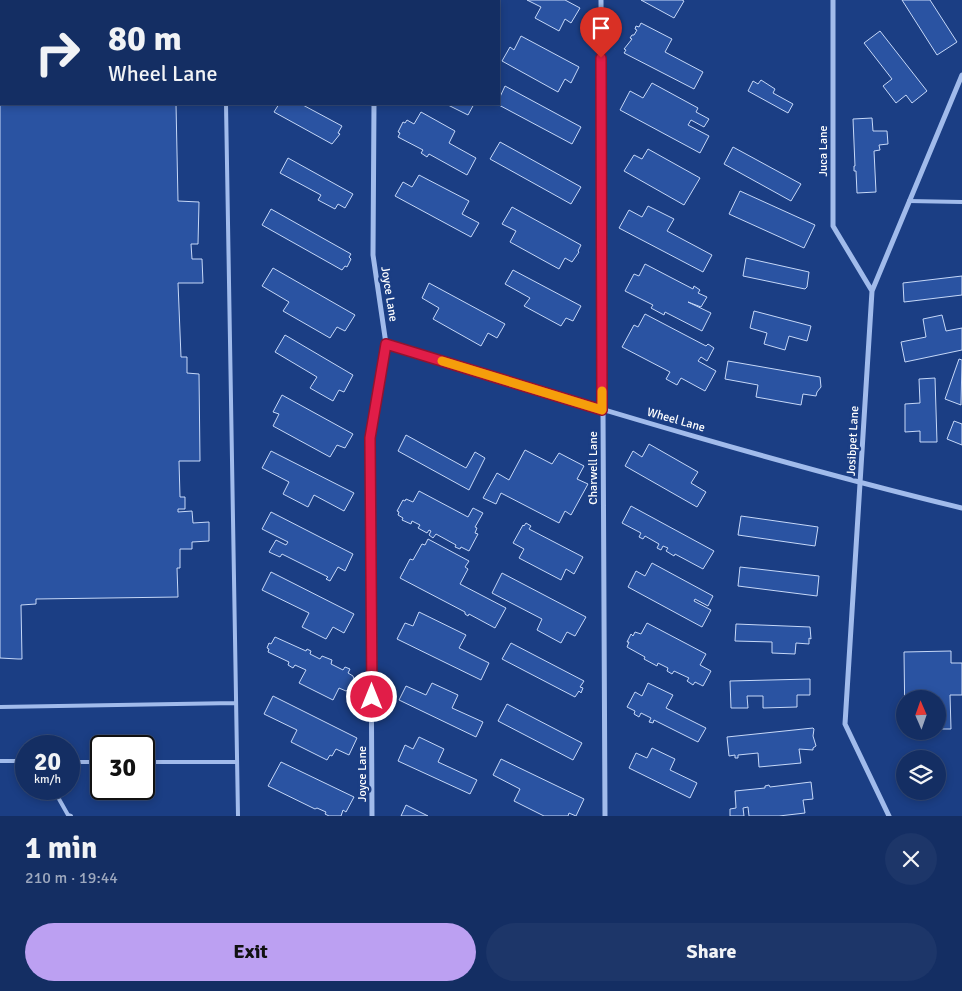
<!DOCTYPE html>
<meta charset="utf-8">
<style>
:root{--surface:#142e63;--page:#1d3669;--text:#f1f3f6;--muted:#9da8be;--line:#334a78;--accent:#bca0f2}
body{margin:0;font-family:Signika,sans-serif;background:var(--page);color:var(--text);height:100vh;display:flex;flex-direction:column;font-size:19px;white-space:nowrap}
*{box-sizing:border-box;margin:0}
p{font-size:16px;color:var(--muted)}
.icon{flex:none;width:28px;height:28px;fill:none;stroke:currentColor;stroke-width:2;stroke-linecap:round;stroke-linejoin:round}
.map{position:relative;height:816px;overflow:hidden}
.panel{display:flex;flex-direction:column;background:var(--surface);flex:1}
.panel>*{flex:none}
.hud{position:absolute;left:0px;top:0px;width:500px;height:105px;box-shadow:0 2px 8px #0003,0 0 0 1px var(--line);background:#142e63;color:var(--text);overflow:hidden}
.needle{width:32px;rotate:358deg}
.buttons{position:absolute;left:896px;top:690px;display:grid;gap:10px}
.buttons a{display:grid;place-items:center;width:50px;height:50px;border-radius:50%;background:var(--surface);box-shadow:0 2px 8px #0003,0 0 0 1px var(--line);font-size:25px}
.speed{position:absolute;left:15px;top:735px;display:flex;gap:10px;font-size:25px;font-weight:700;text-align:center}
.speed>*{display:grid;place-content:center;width:65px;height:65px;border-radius:50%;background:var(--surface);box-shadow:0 2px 8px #0003,0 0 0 1px var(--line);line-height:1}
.speed small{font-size:12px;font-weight:400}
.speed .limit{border:2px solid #111;border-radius:8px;background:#fff;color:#111}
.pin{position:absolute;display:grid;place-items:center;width:42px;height:42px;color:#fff;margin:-51px -21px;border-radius:50% 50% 50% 0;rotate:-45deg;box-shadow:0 0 5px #0007}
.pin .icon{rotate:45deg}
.me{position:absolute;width:55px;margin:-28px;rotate:0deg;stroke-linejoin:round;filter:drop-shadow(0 0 4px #0008)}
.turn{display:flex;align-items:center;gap:18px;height:105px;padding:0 25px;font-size:22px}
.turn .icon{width:65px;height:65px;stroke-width:2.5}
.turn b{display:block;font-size:35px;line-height:42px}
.round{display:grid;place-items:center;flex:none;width:52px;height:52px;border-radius:26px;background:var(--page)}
.head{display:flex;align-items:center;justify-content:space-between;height:85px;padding:0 25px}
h1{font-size:30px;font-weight:700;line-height:38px}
.primary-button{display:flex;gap:10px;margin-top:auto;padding:10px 25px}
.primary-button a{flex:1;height:58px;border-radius:30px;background:var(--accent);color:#111;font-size:20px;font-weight:700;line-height:58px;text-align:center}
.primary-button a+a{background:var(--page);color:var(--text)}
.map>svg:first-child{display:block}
</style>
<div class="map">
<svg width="962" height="816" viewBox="0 0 962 816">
<rect width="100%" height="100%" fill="#1b3e84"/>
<!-- building -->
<path fill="#2a53a2" stroke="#c6d8f8" d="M 527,0 L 565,0 L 580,8 L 571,23 L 565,19 L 559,31 L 535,18 L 541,7 Z
M 641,0 L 682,0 L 684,1 L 674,18 Z
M 902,0 L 930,0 L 957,42 L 937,55 Z
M 641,23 L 672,39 L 665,52 L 703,72 L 694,89 L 624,53 L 626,50 L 624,49 L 632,39 L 630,38 L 632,35 L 634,35 L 637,30 L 635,29 L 636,26 L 639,27 Z
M 880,31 L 927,91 L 912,103 L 906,95 L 896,103 L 883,86 L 892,79 L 864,43 Z
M 521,36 L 579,67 L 571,83 L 565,79 L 558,92 L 502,61 L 510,47 L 514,50 Z
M 0,57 L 1,104 L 176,104 L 178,201 L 199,202 L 198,244 L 191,244 L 192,259 L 202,259 L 203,283 L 178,283 L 181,357 L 187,357 L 187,373 L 199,374 L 200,461 L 179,461 L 180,497 L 185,497 L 185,509 L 178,509 L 178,512 L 192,511 L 193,523 L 209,522 L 209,541 L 192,542 L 192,549 L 180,549 L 180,568 L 177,568 L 178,597 L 36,599 L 36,604 L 21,605 L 22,659 L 18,659 L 0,658 Z
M 761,80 L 775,89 L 773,93 L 793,104 L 788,113 L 748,91 L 753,81 L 758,84 Z
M 652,83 L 698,108 L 696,112 L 709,119 L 704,127 L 691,120 L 688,125 L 709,136 L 700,153 L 620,110 L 630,91 L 643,98 Z
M 505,86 L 581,127 L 572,144 L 497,104 L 499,104 L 499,99 Z
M 279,104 L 301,104 L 342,126 L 338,133 L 340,134 L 332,144 L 274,112 Z
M 446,104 L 474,104 L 468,115 Z
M 421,112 L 455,131 L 449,143 L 476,158 L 467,175 L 429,154 L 427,157 L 421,153 L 423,150 L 398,137 L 400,133 L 398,132 L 403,122 L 405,123 L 407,120 L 414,124 Z
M 872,118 L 873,131 L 887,131 L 888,144 L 879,145 L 880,150 L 874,151 L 876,192 L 857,193 L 856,171 L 854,171 L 854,166 L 855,166 L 853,119 Z
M 500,142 L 581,187 L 571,204 L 490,159 Z
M 733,147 L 801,184 L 791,201 L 724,164 Z
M 648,149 L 700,178 L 684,205 L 624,171 L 634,155 L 642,159 Z
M 288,158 L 353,194 L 345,208 L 338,204 L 335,209 L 318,200 L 321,195 L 280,173 Z
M 419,175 L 469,201 L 462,214 L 479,223 L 471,237 L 395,196 L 403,182 L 412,187 Z
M 740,191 L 815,225 L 804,248 L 729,214 Z
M 648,206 L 674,219 L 667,231 L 712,255 L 703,272 L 619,228 L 629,210 L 642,217 Z
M 512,207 L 581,245 L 578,251 L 579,252 L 572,262 L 565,258 L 559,269 L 510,242 L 516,231 L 502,224 Z
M 271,209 L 351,254 L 349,257 L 351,259 L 347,267 L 345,266 L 342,270 L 262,225 Z
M 746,258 L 809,272 L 807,287 L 805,289 L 743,276 Z
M 645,264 L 693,289 L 694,286 L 700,290 L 698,293 L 707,297 L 701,307 L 688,302 L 711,313 L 702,331 L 665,312 L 664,315 L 651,308 L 653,305 L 625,291 L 634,274 L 639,276 Z
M 273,268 L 355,315 L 345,331 L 337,327 L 330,338 L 283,311 L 289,302 L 262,286 Z
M 513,270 L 581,306 L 573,321 L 566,318 L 561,326 L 524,306 L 530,298 L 505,284 Z
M 962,276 L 962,295 L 904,302 L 903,283 Z
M 429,283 L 505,324 L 497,338 L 488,333 L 481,346 L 433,319 L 439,308 L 422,298 Z
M 754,311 L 811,326 L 807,341 L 789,336 L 785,350 L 764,344 L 767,333 L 750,328 Z
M 645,314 L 706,346 L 708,344 L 714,348 L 707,361 L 701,357 L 698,361 L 716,371 L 705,391 L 681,378 L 677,385 L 666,379 L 670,372 L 622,347 L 634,325 L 638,327 Z
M 942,315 L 946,331 L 962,328 L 962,350 L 905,362 L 901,342 L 926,337 L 923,319 Z
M 285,335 L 353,375 L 344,392 L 339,390 L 333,401 L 310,388 L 317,377 L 275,352 Z
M 959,359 L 962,360 L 961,405 L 945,399 Z
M 728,361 L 820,377 L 821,387 L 817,392 L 816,396 L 803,394 L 801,405 L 756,397 L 758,385 L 725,379 Z
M 935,378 L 937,442 L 920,442 L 920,431 L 905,432 L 905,404 L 920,403 L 919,379 Z
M 282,395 L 353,434 L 345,448 L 337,445 L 330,457 L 273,426 L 279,414 L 273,412 Z
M 954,421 L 962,424 L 962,445 L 947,439 Z
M 406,435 L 466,468 L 475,452 L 485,458 L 469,490 L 398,451 Z
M 649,444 L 698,472 L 691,483 L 706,492 L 697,507 L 625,466 L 633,451 L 642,457 Z
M 525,450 L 552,464 L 559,453 L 584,466 L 577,479 L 588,484 L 571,515 L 565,511 L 559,523 L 501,493 L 496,504 L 483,498 L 497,473 L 509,480 Z
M 271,451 L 354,493 L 344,511 L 314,495 L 308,507 L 283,494 L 289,482 L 262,468 Z
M 419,491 L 468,517 L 473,508 L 483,513 L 475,527 L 477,528 L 475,533 L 478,534 L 469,551 L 461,547 L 460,549 L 455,547 L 456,545 L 436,534 L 433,538 L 429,535 L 431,531 L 429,530 L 427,533 L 418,528 L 420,525 L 412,521 L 411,524 L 402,520 L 403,518 L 398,515 L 399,512 L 397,511 L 403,500 L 405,501 L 406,499 L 413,502 Z
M 631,506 L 714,551 L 703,569 L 675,554 L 674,556 L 666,551 L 668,548 L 663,546 L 661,550 L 657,548 L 659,544 L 645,536 L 643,539 L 639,537 L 641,533 L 622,523 Z
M 271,512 L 353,554 L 345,571 L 338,567 L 330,581 L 326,579 L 328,577 L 282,554 L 280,557 L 269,552 L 276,540 L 286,545 L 288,542 L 262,529 Z
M 741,516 L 818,527 L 815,546 L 738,535 Z
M 526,523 L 531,526 L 529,529 L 583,557 L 574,574 L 566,569 L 561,580 L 519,558 L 524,549 L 513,543 L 523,525 L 524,526 Z
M 428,539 L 469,561 L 465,567 L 468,569 L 460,584 L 506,608 L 495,628 L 469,614 L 468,616 L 465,614 L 465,612 L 400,578 L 410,559 L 413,560 L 422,544 L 425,545 Z
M 652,563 L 713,596 L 708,606 L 695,599 L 694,601 L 711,610 L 702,627 L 628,587 L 636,571 L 645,576 Z
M 740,567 L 819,576 L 817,596 L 738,586 Z
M 271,572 L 354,614 L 344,633 L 333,627 L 326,639 L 302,627 L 309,613 L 262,590 Z
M 502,573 L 586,617 L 575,636 L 567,632 L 561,643 L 537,630 L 542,619 L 492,593 Z
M 419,612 L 466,635 L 459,648 L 489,663 L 481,680 L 397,639 L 405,623 L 413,626 Z
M 647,623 L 706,654 L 700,665 L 711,671 L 703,686 L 695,682 L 693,685 L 687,681 L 689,678 L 674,671 L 672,674 L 667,671 L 668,668 L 658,663 L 657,666 L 644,659 L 645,657 L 627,647 L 629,642 L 627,642 L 631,634 L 633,636 L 635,632 L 641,634 Z
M 736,624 L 810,627 L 811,639 L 809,638 L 809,644 L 796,643 L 795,654 L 772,653 L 772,642 L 735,641 Z
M 275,637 L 306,651 L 307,649 L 311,651 L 310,654 L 320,659 L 322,656 L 332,660 L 331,664 L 343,670 L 345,667 L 350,669 L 348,673 L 353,676 L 354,679 L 349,689 L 346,691 L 339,688 L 333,700 L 299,683 L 306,670 L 295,665 L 293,668 L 288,665 L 289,662 L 268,652 L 269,649 L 267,648 L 269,643 L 271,644 Z
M 511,643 L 584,681 L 580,687 L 583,688 L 581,693 L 579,691 L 575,697 L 502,659 Z
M 951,651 L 951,663 L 962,663 L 962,695 L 950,695 L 951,729 L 938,729 L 938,699 L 905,699 L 905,729 L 904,652 Z
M 810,679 L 810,695 L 797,695 L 797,707 L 763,708 L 763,696 L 747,696 L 748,708 L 731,708 L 730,681 Z
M 432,683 L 458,695 L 452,708 L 483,722 L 476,737 L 399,700 L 406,686 L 426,695 Z
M 648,683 L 673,695 L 666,708 L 706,728 L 698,742 L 654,720 L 653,723 L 649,722 L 651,718 L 641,713 L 639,717 L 634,714 L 635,711 L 627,707 L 635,692 L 642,696 Z
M 273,696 L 357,738 L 349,755 L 336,749 L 332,756 L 330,755 L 327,760 L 291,742 L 297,730 L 264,714 Z
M 507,704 L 582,743 L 573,760 L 498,721 Z
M 813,728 L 814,729 L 813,736 L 816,746 L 813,748 L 813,750 L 799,749 L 801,763 L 759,767 L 758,753 L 738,755 L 738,758 L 735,758 L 735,755 L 729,756 L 727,737 Z
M 419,737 L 444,749 L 438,762 L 477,780 L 470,794 L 398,761 L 405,745 L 413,749 Z
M 652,748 L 675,759 L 670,770 L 697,783 L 690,798 L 629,768 L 636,753 L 647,758 Z
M 501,759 L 584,799 L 576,816 L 569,813 L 568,816 L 544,816 L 514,801 L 520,789 L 493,775 Z
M 281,762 L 354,797 L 346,812 L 343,810 L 341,816 L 329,816 L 325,814 L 326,812 L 317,808 L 315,809 L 268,786 Z
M 811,782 L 813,799 L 803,800 L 805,813 L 779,816 L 749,816 L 748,807 L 743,808 L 744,816 L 730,816 L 730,809 L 736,808 L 735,791 L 765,788 L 765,786 L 769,785 L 770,787 Z
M 406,805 L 428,816 L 401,816 Z"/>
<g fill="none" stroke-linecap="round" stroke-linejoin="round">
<!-- lane -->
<path stroke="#a1bbeb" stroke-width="4" d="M 224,0 L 224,1
M 226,104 L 238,816
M 909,201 L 962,202
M 0,707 L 235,703
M 0,761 L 26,761
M 69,762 L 101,762
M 144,762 L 237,762
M 57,789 L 59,799 L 68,815 L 71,816"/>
<!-- street -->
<path stroke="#a1bbeb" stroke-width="5" d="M 601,0 L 605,816
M 833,0 L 833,226 L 872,291
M 375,1 L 375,0
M 386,344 C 577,402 768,461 962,508
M 372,816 L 370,438 L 386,344 L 373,255 L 374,104
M 889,816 L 845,724 L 872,291 L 962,75"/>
</g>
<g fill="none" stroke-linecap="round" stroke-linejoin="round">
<!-- route casing -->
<g stroke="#92132f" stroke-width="12">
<path id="route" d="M 372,697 L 370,438 L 386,344 L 602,410 L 601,58"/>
</g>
<!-- route -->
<use href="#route" stroke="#e11d48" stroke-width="9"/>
<!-- slow -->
<path stroke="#f59e0b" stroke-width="9" d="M 442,361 L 602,410 L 602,391"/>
</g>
<g text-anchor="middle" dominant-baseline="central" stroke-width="5" stroke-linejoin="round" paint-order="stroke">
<!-- street labels -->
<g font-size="12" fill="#fff" stroke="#1b3e84">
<text transform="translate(823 151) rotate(-90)">Juca Lane</text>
<text transform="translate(389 294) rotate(81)">Joyce Lane</text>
<text transform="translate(676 420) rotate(16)">Wheel Lane</text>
<text transform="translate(853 441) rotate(-87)">Josibpet Lane</text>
<text transform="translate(593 468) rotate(-90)">Charwell Lane</text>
<text transform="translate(362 774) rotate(-90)">Joyce Lane</text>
</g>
</g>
</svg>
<div class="buttons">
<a><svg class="needle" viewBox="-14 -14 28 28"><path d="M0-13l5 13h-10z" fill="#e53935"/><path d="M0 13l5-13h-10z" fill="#9da8be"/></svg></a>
<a><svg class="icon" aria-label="layers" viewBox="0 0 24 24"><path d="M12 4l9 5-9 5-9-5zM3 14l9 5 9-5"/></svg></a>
</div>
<div class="speed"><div>20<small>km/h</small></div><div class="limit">30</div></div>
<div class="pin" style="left:601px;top:58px;background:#d93025"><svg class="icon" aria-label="arrive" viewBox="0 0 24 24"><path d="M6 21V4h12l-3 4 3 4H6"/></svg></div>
<svg class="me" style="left:372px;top:697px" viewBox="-20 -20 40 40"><circle r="17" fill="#e11d48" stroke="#fff" stroke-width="3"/><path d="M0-11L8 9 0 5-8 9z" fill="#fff"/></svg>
<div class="hud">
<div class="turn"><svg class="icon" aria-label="right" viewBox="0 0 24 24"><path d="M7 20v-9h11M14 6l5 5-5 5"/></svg><div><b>80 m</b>Wheel Lane</div></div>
</div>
</div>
<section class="panel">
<div class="head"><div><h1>1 min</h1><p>210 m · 19:44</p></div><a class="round"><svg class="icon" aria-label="close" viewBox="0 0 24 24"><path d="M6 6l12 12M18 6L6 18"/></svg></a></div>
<div class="primary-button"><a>Exit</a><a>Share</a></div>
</section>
